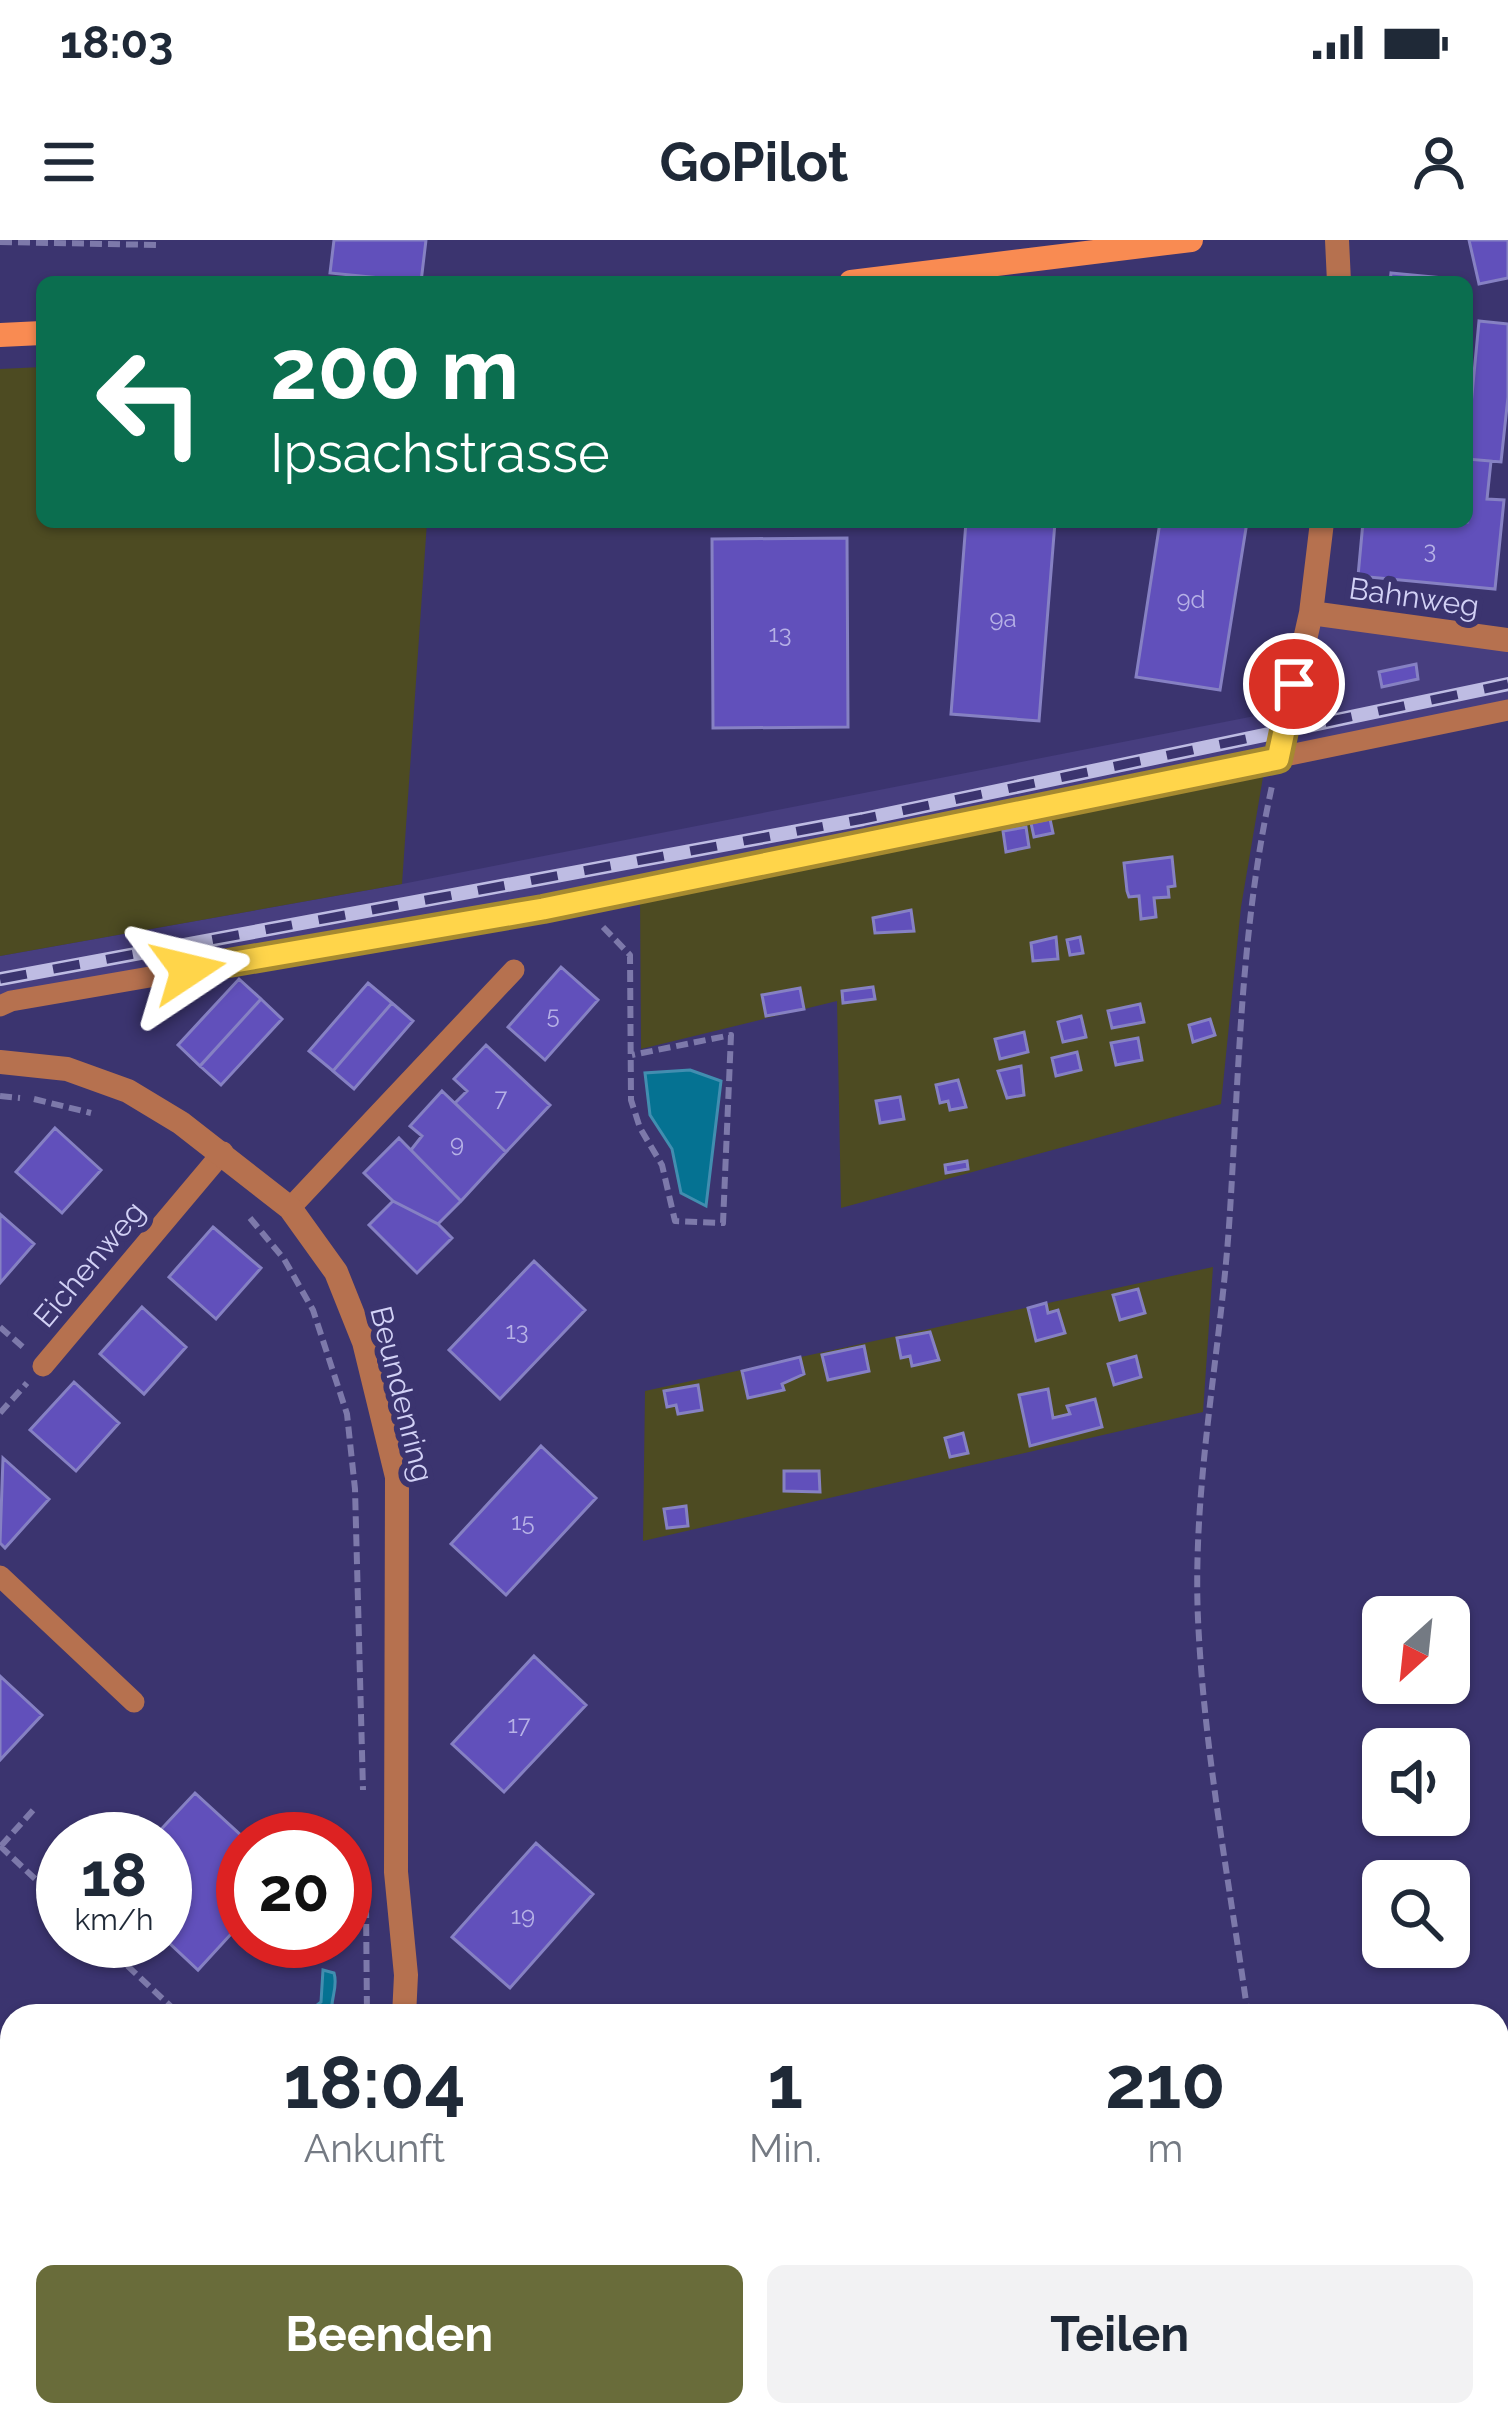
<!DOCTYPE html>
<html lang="de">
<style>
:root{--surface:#fff;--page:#f2f2f3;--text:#1f2937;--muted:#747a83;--accent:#696c3a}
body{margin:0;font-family:Raleway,sans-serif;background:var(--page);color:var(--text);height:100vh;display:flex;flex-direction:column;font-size:45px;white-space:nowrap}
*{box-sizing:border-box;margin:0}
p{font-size:39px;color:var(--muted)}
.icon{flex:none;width:66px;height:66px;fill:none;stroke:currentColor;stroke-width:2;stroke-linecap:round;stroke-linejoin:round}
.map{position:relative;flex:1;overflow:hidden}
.panel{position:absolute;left:0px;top:1764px;width:1509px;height:423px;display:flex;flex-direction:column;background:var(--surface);border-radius:36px 36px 0 0;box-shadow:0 3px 9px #0004}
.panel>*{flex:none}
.banner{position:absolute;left:36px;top:36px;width:1437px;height:252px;border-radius:18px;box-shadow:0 3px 9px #0004;background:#0b6e4f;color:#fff;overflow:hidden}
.needle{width:78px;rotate:207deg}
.buttons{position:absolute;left:1362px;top:1356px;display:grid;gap:24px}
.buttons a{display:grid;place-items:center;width:108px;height:108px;border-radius:18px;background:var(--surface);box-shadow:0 3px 9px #0004;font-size:60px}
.speed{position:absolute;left:36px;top:1572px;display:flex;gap:24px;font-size:60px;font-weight:700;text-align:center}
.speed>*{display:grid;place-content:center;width:156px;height:156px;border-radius:50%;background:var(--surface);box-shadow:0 3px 9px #0004;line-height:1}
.speed small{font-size:30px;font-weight:400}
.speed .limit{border:18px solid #d22;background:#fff;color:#111}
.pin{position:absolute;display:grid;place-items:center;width:102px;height:102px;color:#fff;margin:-51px;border:6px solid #fff;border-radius:50%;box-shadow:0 3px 12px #0007}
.me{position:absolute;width:132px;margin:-66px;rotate:80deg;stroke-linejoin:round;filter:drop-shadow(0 0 9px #0008)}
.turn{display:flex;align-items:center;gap:42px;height:252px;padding:0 36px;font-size:54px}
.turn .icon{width:156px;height:156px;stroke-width:2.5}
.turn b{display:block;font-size:84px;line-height:102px}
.eta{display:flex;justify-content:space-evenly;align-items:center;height:204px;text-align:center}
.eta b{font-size:72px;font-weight:700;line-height:84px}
.action{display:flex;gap:24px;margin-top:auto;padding:24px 36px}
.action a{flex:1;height:138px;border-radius:18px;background:var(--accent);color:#fff;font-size:48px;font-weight:700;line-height:138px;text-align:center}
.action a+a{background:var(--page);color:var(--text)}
.status{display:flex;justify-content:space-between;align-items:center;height:84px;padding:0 60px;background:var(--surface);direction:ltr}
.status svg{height:33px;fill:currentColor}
header{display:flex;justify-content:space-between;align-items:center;height:156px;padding:0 36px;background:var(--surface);font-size:54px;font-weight:700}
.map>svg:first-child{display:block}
</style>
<div class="status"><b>18:03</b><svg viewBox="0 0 49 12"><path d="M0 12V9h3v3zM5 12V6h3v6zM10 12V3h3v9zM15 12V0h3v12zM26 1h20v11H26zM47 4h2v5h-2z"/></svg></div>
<header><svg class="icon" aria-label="menu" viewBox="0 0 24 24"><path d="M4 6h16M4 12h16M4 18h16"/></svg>GoPilot<svg class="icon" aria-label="person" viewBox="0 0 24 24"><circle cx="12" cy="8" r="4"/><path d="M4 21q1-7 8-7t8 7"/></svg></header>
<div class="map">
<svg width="1508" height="2185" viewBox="0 0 1508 2185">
<rect width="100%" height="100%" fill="#3b346f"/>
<!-- built -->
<path fill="#473e7f" d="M 1311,373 L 1508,400 L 1508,470 L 0,766 L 0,716 L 402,644 L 1265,474 Z"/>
<!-- green -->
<path fill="#4d4b22" d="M 42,127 L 42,282 L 427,282 L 402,644 L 0,716 L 0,129 Z
M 1263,537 L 1241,667 L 1221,864 L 841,968 L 837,761 L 641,809 L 640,655 Z
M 1213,1027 L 1203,1172 L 643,1301 L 645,1151 Z"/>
<!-- water -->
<path fill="#057292" stroke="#428eb0" stroke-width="3" d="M 690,830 L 721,841 L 706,966 L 681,953 L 672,909 L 650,875 L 645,833 Z
M 323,1730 L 334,1733 C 339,1749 328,1762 333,1776 L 303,1776 L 321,1762 Z"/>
<!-- building -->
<path fill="#6150bb" stroke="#8681c3" stroke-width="3" d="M 334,0 L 426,0 L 421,42 L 330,33 Z
M 1469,0 L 1508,0 L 1508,38 L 1479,44 Z
M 1391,33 L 1445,38 L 1445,42 L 1390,42 Z
M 1479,81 L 1508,84 L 1508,157 L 1501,222 L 1467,219 L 1467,164 L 1471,165 Z
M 1467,219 L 1491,221 L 1487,259 L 1504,260 L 1495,349 L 1358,336 L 1363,282 L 1467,282 Z
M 966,282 L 1055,282 L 1039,481 L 951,474 Z
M 1160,282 L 1247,282 L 1220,450 L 1136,437 Z
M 847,298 L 848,487 L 713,488 L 712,299 Z
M 1416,424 L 1418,439 L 1382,447 L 1379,432 Z
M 1050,579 L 1053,593 L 1034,597 L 1031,583 Z
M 1026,587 L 1029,607 L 1006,612 L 1003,591 Z
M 1172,617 L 1175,646 L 1168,647 L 1169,657 L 1154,658 L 1156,677 L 1141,679 L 1139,656 L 1129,657 L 1127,651 L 1124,623 Z
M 911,670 L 914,691 L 875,693 L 873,678 Z
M 1056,697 L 1058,719 L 1033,721 L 1031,703 Z
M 1080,697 L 1083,713 L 1070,715 L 1067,700 Z
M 561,727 L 598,760 L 545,820 L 508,787 Z
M 239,739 L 261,759 L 200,826 L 178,805 Z
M 368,743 L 392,763 L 333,831 L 309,811 Z
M 873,747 L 875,759 L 843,763 L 842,751 Z
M 800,748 L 804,769 L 766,776 L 762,755 Z
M 261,759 L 282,779 L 221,845 L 200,826 Z
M 392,763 L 413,781 L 354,849 L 333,831 Z
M 1140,764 L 1144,782 L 1112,788 L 1108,771 Z
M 1081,776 L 1086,797 L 1063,802 L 1058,782 Z
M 1210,779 L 1215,795 L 1193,802 L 1189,785 Z
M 1024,792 L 1028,812 L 1000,819 L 995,799 Z
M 1138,798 L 1142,820 L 1116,825 L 1111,803 Z
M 486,805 L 550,865 L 506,912 L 455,863 L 467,851 L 454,839 Z
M 1077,812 L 1081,830 L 1056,836 L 1052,818 Z
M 1021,826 L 1024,855 L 1007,858 L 998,831 Z
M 958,840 L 966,867 L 950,870 L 948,861 L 940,863 L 936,845 Z
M 442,851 L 506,912 L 461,961 L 411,910 L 422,896 L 410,886 Z
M 900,857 L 904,879 L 880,883 L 876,861 Z
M 55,888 L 101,930 L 62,973 L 16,932 Z
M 399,898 L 461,961 L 438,984 L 393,961 L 364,933 Z
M 967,921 L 968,929 L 946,933 L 945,925 Z
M 393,961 L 438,984 L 452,998 L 417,1033 L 369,985 Z
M 0,974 L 34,1004 L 0,1043 Z
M 213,987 L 261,1028 L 216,1079 L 169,1037 Z
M 534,1021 L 585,1070 L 500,1159 L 449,1110 Z
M 1138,1049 L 1145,1073 L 1120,1080 L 1113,1055 Z
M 1046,1063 L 1048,1073 L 1058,1070 L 1065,1093 L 1036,1101 L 1028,1068 Z
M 142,1067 L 186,1107 L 144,1154 L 100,1114 Z
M 930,1092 L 939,1120 L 912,1126 L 910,1116 L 901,1118 L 897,1098 Z
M 864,1106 L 869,1131 L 828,1140 L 822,1115 Z
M 1136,1116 L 1141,1137 L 1114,1145 L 1108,1124 Z
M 800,1117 L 804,1134 L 782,1144 L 784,1150 L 748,1158 L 742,1131 Z
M 74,1142 L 119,1183 L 76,1231 L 30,1190 Z
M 698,1145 L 702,1170 L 678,1174 L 676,1165 L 667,1167 L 664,1151 Z
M 1048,1149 L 1053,1178 L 1070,1174 L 1067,1166 L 1095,1159 L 1102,1187 L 1030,1206 L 1019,1155 Z
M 963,1193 L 968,1213 L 950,1217 L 945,1198 Z
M 541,1206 L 596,1258 L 506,1355 L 451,1304 Z
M 3,1218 L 49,1259 L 5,1308 L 0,1303 Z
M 784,1231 L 819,1231 L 820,1252 L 784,1251 Z
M 686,1266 L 688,1286 L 667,1288 L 664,1269 Z
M 534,1416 L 586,1465 L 504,1552 L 452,1504 Z
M 0,1436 L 42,1475 L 0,1520 Z
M 195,1553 L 245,1599 L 243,1681 L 198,1730 L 165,1699 L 165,1599 L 152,1599 Z
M 536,1603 L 593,1654 L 510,1748 L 452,1697 Z
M 252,2175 L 316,2175 L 327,2185 L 243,2185 Z
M 428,2175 L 517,2175 L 508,2185 L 419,2185 Z"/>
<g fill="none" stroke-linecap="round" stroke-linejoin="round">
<!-- path -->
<path stroke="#7d79aa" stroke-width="6" stroke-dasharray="12 6" stroke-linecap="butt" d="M 0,2 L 158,5
M 603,687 L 630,715 L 631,860 L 640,888 L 662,925 L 675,981 L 723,983 L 731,795 L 632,815
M 0,856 L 20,858
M 34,859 L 91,873
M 250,978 L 284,1019 L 313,1070 L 347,1174 L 355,1249 L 363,1550
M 0,1087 L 24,1108
M 0,1173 L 27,1143
M 0,1606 L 63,1665
M 1,1606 L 35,1568
M 366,1666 L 367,1776
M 101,1701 L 181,1776
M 1248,1776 C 1230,1645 1204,1512 1198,1379 C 1192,1243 1222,1106 1230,971 C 1239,829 1241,685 1272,546
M 1497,1931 L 1508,1926
M 48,2185 L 64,2175"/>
<!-- lane -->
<path stroke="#b6714f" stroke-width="21" d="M 0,766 L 11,761 L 543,669 L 1508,470
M 290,968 L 514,730
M 43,1126 L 223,912
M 0,1336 L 134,1462"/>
<!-- street -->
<path stroke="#b6714f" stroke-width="24" d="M 1337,0 L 1339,42
M 1311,373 L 1508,400
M 1278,519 L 1311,373 L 1322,282
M 0,822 L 67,829 L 128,851 L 181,883 L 290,968 L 336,1032 L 364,1102 L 397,1237 L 396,1632 L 406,1735 L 404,1776
M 0,2155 L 12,2166
M 105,2185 L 122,2175"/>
<!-- secondary -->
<path stroke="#f98b52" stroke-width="24" d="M 851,42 L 1191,0
M 0,95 L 42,93"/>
<!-- rail casing -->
<g stroke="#bebce3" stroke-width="14">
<path id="rail" d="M 0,739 L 863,579 L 1508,444"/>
</g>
<!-- rail -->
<use href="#rail" stroke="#3b346f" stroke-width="9" stroke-dasharray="27" stroke-linecap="butt"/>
</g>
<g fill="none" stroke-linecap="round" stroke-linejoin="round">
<!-- route casing -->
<g stroke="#a68a30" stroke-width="30">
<path id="route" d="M 188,730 L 543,669 L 1278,519 L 1294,444"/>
</g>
<!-- route -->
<use href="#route" stroke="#ffd54a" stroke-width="21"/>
</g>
<g text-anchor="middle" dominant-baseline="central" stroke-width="12" stroke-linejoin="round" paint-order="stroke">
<!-- number labels -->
<g font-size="24" fill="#b6b1e6">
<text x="1430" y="309">3</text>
<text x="1191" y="359">9d</text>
<text x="1003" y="378">9a</text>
<text x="780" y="393">13</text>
<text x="553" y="774">5</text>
<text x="501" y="857">7</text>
<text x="457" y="903">9</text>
<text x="517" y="1090">13</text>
<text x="523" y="1281">15</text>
<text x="519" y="1484">17</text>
<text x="523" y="1675">19</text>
</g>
<!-- street labels -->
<g font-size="30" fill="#d2d1f5" stroke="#3b346f">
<text transform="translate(1414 357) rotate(8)">Bahnweg</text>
<text transform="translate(89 1024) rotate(-50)">Eichenweg</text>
<text transform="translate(402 1154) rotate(76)">Beundenring</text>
</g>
</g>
</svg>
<div class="buttons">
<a><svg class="needle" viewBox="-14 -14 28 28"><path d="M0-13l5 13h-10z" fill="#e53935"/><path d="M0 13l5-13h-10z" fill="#747a83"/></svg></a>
<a><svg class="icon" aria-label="sound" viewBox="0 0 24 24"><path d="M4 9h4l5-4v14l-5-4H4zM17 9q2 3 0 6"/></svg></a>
<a><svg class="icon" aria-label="search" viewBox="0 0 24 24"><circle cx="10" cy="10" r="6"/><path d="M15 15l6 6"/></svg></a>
</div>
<div class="speed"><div>18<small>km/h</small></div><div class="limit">20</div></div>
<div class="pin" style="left:1294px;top:444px;background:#d93025"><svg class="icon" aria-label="arrive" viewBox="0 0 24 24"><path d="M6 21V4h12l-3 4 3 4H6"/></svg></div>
<svg class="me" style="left:188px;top:730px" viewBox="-20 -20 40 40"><path d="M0-17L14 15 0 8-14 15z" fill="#ffd54a" stroke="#fff" stroke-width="4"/></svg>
<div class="banner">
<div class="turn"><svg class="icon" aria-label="left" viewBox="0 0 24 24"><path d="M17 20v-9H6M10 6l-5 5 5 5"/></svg><div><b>200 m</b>Ipsachstrasse</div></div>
</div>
<section class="panel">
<div class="eta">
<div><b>18:04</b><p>Ankunft</p></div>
<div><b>1</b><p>Min.</p></div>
<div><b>210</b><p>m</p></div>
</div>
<div class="action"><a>Beenden</a><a>Teilen</a></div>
</section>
</div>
